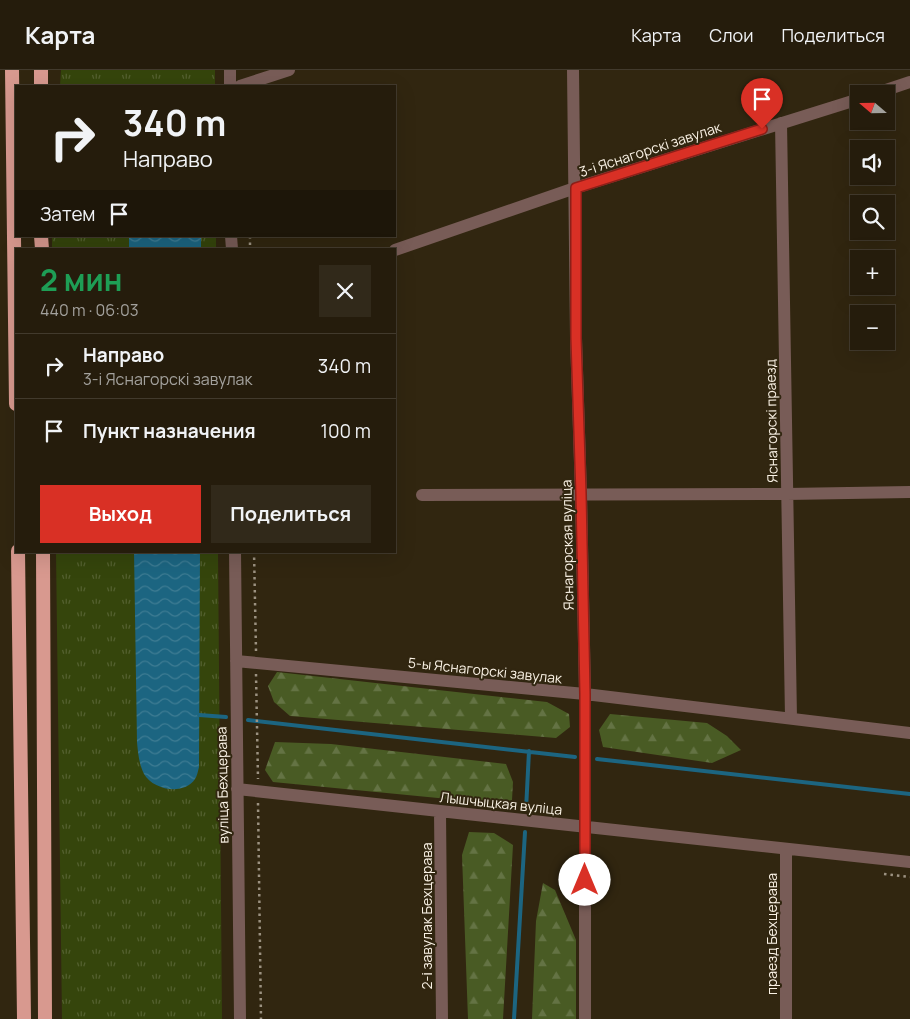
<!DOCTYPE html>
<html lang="ru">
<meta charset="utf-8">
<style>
:root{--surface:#251c0c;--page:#31291a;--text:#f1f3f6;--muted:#a3a19d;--line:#423a2d;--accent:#d93025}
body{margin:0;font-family:Manrope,sans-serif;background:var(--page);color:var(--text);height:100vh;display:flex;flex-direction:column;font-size:19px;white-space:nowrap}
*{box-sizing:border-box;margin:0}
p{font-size:16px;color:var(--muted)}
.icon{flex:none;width:28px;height:28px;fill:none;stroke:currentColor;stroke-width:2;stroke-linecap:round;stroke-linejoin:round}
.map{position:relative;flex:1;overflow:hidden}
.drawer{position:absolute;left:15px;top:178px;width:381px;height:305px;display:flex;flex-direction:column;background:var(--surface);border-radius:0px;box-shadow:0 5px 20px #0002,0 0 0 1px var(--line)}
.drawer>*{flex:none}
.top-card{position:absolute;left:15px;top:15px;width:381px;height:152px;border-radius:0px;box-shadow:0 5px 20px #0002,0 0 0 1px var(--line);background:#251c0c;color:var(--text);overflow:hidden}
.needle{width:32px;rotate:290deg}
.tools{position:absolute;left:850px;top:15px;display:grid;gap:10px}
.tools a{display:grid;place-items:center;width:45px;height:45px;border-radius:0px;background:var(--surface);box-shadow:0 5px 20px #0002,0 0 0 1px var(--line);font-size:25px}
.pin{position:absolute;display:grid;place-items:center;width:42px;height:42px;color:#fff;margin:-51px -21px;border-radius:50% 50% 50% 0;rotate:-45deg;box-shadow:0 0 5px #0007}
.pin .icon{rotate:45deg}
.me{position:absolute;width:55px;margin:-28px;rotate:0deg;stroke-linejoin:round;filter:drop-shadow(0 0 4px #0008)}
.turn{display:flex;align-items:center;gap:18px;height:105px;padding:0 25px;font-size:22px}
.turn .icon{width:65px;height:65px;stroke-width:2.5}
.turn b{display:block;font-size:35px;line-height:42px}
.then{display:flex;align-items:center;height:48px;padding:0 25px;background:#0003;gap:10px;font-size:19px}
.round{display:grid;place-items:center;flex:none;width:52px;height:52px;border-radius:0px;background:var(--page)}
.headline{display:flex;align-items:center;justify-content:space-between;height:85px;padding:0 25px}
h1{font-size:30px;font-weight:700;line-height:38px;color:#1e9e55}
.action{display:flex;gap:10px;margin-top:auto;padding:10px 25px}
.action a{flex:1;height:58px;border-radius:0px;background:var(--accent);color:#fff;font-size:20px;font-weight:700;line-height:58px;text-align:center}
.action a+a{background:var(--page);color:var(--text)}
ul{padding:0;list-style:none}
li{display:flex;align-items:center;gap:15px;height:65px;padding:0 25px;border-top:1px solid var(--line)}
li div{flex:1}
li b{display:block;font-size:19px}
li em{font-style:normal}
header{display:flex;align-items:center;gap:30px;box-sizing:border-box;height:70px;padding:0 25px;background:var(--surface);border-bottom:1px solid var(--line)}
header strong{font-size:24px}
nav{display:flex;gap:28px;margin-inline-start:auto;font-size:18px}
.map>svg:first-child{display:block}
</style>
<header>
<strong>Карта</strong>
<nav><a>Карта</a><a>Слои</a><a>Поделиться</a></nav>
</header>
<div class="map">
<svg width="910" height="949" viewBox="0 0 910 949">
<defs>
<pattern id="grass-tufts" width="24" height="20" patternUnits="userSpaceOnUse" patternTransform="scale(1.25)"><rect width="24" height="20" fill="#35450c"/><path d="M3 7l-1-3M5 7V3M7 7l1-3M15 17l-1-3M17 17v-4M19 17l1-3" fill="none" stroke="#53602f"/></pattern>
<pattern id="forest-firs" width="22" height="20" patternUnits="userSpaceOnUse" patternTransform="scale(1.25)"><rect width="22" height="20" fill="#495b24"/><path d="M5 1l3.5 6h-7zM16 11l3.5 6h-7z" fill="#647344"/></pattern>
<pattern id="water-waves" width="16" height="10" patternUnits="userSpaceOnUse" patternTransform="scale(1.25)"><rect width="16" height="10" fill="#1c6581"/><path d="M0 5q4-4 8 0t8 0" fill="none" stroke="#3e7c93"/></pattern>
</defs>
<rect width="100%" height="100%" fill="#312610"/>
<!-- grass -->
<path fill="url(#grass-tufts)" d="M 61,0 L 215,0 L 215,16 L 60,16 Z
M 52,166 L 216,166 L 216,179 L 52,179 Z
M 56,481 L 218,481 L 222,949 L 62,949 Z"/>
<!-- forest -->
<path fill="url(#forest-firs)" d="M 277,602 L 547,632 L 569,644 L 570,657 L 556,668 L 290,646 L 274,632 L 268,616 Z
M 610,644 L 707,653 L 727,666 L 741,680 L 712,693 L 603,677 L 599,660 Z
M 275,672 L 331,674 L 506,694 L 513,712 L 512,730 L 500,734 L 273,712 L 265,700 Z
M 469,762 L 494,763 L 513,775 L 503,949 L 468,949 L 462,785 Z
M 543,813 L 555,820 L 576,870 L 576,949 L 532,949 L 536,851 Z"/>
<!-- water -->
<path fill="url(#water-waves)" d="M 129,166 L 201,166 L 201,179 L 129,179 Z
M 134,481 L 200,481 L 199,697 C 198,701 197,706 195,709 C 184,726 153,720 144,704 C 139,694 138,683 137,672 Z"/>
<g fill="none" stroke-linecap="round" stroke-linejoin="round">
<!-- stream -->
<path stroke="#1c6581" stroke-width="4" d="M 199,645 L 226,647
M 248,650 L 575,687
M 597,689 L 910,724
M 526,740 L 529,681
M 514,949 L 525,762"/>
<!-- path -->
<path stroke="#9c9281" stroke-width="2.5" stroke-dasharray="2.5 4" stroke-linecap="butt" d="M 250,166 L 250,179
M 254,481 L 256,581
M 256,604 L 258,709
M 258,733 L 261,949
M 884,804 L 910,807"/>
<!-- minor -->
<path stroke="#785c57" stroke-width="12" d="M 230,0 L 230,16
M 573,0 L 576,268 L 581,424 L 585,624 L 585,949
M 240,16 L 289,0
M 874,24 L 910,12
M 781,53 L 791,648
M 231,166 L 232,179
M 395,180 L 575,118 L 859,29
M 422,425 L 787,424 L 910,422
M 235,481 L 240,949
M 236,591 L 585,624 L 910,663
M 237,719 L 910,792
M 440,742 L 442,949
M 786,949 L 786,779"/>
<!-- trunk -->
<path stroke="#d8998f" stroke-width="14" d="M 12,0 L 16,334
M 41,0 L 41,16
M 41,166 L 42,179
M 18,481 L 24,949
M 43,481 L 45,949"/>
</g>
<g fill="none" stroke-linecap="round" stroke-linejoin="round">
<!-- route casing -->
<g stroke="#8d1f18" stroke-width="12">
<path id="route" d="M 585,810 L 585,624 L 581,424 L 576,268 L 576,118 L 762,59"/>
</g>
<!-- route -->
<use href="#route" stroke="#d93025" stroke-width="9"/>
</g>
<g text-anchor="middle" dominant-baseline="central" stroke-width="4" stroke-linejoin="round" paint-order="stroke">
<!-- street labels -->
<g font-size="14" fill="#faf2e5" stroke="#312610">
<text transform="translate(650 79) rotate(-18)">3-і Яснагорскі завулак</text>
<text transform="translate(771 351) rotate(-91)">Яснагорскі праезд</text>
<text transform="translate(567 475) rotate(-91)">Яснагорская вуліца</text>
<text transform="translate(485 600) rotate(6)">5-ы Яснагорскі завулак</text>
<text transform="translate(222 715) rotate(-91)">вуліца Бехцерава</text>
<text transform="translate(501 733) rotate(6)">Лышчыцкая вуліца</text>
<text transform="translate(426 846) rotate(-90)">2-і завулак Бехцерава</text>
<text transform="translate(771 864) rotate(-90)">праезд Бехцерава</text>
</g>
</g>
</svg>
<div class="tools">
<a><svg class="needle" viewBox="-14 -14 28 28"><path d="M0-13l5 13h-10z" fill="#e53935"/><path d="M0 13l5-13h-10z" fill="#a3a19d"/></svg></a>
<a><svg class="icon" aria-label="sound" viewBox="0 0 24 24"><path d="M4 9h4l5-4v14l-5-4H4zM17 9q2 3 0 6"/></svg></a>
<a><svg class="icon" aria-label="search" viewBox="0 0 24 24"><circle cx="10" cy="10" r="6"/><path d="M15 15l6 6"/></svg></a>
<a>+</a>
<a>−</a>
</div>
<div class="pin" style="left:762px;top:59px;background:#d93025"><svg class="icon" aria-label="arrive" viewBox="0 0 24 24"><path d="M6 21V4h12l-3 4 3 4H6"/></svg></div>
<svg class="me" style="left:585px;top:810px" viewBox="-20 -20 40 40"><circle r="19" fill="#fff"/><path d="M0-13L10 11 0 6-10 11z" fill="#d93025"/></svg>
<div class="top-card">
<div class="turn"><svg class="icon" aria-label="right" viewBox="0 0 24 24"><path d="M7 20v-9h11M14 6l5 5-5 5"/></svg><div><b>340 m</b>Направо</div></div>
<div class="then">Затем<svg class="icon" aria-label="arrive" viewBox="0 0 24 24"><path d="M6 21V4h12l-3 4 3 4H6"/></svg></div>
</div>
<section class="drawer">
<div class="headline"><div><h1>2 мин</h1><p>440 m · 06:03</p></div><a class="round"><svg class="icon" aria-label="close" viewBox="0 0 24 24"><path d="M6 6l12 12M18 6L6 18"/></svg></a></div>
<ul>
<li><svg class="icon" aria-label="right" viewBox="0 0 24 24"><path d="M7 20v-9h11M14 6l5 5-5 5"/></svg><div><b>Направо</b><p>3-і Яснагорскі завулак</p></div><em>340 m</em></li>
<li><svg class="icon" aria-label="arrive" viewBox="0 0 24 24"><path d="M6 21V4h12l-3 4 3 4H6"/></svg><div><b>Пункт назначения</b></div><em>100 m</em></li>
</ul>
<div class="action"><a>Выход</a><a>Поделиться</a></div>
</section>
</div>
